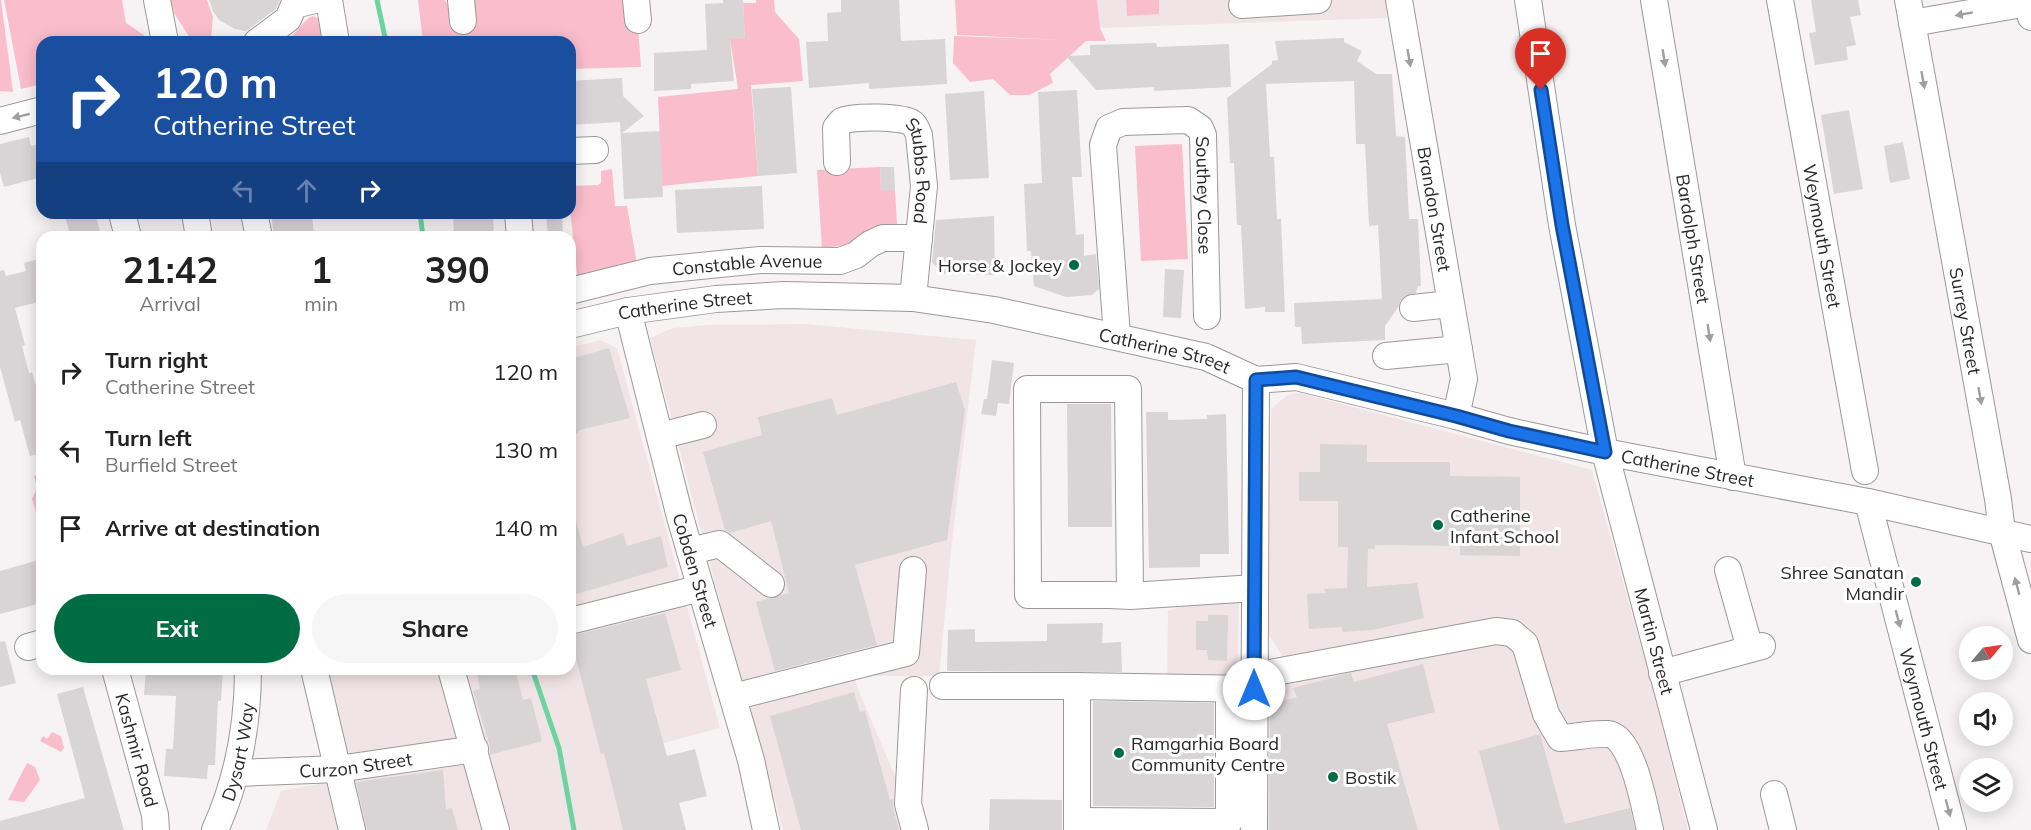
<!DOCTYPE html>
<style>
:root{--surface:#fff;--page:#f6f6f6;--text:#222;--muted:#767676;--accent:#006c44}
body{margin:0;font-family:Mulish,sans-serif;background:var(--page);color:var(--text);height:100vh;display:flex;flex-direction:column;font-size:22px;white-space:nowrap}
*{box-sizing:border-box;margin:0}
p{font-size:20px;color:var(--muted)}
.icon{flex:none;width:33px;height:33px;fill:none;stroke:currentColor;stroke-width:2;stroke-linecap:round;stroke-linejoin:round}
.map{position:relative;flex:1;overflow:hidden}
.drawer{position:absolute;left:36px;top:231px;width:540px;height:444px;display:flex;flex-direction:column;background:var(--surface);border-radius:18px;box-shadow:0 3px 15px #0003}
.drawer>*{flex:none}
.banner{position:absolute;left:36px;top:36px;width:540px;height:183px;border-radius:18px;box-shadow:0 3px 15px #0003;background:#1a4fa0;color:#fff;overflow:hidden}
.needle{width:39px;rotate:61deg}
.tools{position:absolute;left:1959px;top:626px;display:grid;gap:12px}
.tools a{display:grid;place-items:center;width:54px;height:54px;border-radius:50%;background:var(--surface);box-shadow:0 3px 15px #0003;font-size:30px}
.pin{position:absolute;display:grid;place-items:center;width:51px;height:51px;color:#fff;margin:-62px -26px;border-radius:50% 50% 50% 0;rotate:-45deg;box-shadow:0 0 6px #0007}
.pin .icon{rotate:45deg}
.me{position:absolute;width:66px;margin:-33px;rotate:0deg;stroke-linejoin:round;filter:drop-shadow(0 0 4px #0008)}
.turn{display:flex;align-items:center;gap:21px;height:126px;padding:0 18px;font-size:27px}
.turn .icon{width:78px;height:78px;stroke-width:2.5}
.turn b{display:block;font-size:42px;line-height:51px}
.lanes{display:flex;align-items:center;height:57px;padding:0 18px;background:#0003;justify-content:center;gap:30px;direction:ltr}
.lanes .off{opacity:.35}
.eta{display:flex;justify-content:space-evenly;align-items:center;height:102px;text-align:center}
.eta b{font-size:36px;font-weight:700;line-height:42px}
.action{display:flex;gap:12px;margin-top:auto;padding:12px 18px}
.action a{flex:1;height:69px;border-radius:36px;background:var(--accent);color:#fff;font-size:24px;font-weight:700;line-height:69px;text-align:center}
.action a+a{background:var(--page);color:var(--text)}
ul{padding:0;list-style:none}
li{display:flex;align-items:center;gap:18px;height:78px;padding:0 18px}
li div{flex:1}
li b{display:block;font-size:22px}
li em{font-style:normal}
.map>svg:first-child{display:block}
</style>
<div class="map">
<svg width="2031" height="830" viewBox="0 0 2031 830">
<rect width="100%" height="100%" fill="#f7f3f4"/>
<!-- built -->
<path fill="#f1e4e7" d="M 1097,0 L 1385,0 L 1387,18 L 1100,28 Z
M 806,324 L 976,340 L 952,542 L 939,676 L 854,676 L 858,689 L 918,830 L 783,830 L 722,610 L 650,338 L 673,328 L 707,325 Z
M 600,340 L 617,348 L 720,728 L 633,751 L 681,830 L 266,830 L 281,791 L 334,781 L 315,669 L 570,669 L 570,348 Z
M 1300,393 L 1592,470 L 1653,690 L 1688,830 L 1264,830 L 1263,707 L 1268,698 L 1283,687 L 1281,654 L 1269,635 L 1271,409 L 1287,395 Z
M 1239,598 L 1237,682 L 1167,680 L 1168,611 L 1193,602 Z"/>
<!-- green -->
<path fill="#fabdcc" d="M 0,0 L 1,0 L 13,92 L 0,91 Z
M 4,0 L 122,0 L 126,23 L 144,35 L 144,42 L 42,42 L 42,84 L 21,89 Z
M 171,0 L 207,0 L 213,17 L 211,39 L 203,42 L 190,38 L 174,13 Z
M 418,0 L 445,0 L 448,6 L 451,25 L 473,23 L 472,0 L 636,0 L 641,67 L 570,69 L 570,42 L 423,42 Z
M 756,0 L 774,0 L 775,12 L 799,39 L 803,81 L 751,85 L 758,176 L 662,186 L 658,97 L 738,89 L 730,39 L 745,39 L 743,3 L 756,3 Z
M 955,0 L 1097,0 L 1100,28 L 1106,41 L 1086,41 L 1050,74 L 1053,83 L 1029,95 L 1010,95 L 993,79 L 970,82 L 953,63 L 954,36 L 1064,40 L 957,35 Z
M 1126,0 L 1159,0 L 1159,14 L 1127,16 Z
M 313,16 C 324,20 323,30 325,42 L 294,42 L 290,38 C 297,32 305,18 313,16 Z
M 1182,144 L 1188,259 L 1141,261 L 1135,146 Z
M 880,167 L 881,190 L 895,190 L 897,224 L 870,228 L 847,245 L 822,248 L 817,170 Z
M 612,169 L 615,206 L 627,206 L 641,287 L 580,301 L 570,209 L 570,186 L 598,185 L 601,183 L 601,171 Z
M 42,474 L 42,513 L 37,515 L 32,499 L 37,488 L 34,476 Z
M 52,732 L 61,736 L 64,748 L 61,752 L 40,741 L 43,736 L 47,739 Z
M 27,763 L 35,767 L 40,780 L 24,802 L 8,800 Z"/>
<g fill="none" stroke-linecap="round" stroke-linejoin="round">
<!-- stream -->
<path stroke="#6dd49f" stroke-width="5" d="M 377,0 L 386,42
M 420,213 L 423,237
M 532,669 L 559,748 L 574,830"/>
</g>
<!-- building -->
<path fill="#d9d4d5" d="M 209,0 L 280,0 L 276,9 L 246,31 L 235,29 L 219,20 L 213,11 Z
M 723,0 L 743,0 L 745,39 L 730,39 L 734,81 L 691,84 L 691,89 L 654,91 L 654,53 L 707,50 L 705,4 L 723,3 Z
M 841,0 L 899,0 L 901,41 L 945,39 L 947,84 L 869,89 L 869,83 L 809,88 L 806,42 L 828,41 L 827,13 L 841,12 Z
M 1811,0 L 1858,0 L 1861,15 L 1850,17 L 1856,45 L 1846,47 L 1848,60 L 1815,65 L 1809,33 L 1816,32 Z
M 1344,38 L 1344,42 L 1362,51 L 1357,61 L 1376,74 L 1392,74 L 1396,136 L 1405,137 L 1409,219 L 1418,219 L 1421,286 L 1418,286 L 1416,293 L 1405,296 L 1400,301 L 1399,306 L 1385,326 L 1385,340 L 1302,344 L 1301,327 L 1295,327 L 1294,303 L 1382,299 L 1378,225 L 1369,226 L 1365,144 L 1356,144 L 1354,81 L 1266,84 L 1270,157 L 1274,157 L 1277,219 L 1281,219 L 1285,312 L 1265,312 L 1265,307 L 1245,309 L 1241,225 L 1237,225 L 1234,163 L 1230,163 L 1227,98 L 1272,64 L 1272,61 L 1278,60 L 1275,41 Z
M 1156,43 L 1157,47 L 1229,44 L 1231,87 L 1154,91 L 1154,87 L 1096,90 L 1066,56 L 1090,55 L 1090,45 Z
M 622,78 L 623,96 L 644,116 L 622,133 L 660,131 L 663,197 L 624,199 L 620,122 L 570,125 L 570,81 Z
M 791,87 L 797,173 L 758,176 L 752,89 Z
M 1077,90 L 1082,177 L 1072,177 L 1076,235 L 1084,234 L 1084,256 L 1096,254 L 1099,289 L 1092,295 L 1066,297 L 1034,286 L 1031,251 L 1027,251 L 1024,184 L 1042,183 L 1038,92 Z
M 984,91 L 989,178 L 950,180 L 945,94 Z
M 1849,110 L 1863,189 L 1834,194 L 1821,115 Z
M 29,137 L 31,146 L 42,143 L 42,177 L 4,187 L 0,173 L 0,144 Z
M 1903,142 L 1910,179 L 1890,183 L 1884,146 Z
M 880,167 L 894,167 L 895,190 L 881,191 Z
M 762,186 L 764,229 L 677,233 L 675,190 Z
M 64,213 L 92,213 L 93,218 L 96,217 L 101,235 L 93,237 L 71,237 Z
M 271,213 L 312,213 L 314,237 L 274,237 Z
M 453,213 L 493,213 L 494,237 L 454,237 Z
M 546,213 L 562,213 L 563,237 L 548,237 Z
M 994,216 L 995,275 L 942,274 L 932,262 L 936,220 Z
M 42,258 L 42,301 L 15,308 L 25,345 L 22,346 L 29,373 L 32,372 L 42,408 L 42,453 L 30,456 L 20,420 L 15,422 L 0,367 L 0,271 L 4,270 L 6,276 L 26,271 L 24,263 Z
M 1165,269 L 1184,270 L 1181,318 L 1163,317 Z
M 609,348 L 630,418 L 580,430 L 570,440 L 570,359 Z
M 992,360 L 1014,363 L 1009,404 L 998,403 L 996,416 L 981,414 L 984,399 L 987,399 Z
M 956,382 L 965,410 L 947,540 L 855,565 L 877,645 L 775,671 L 756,602 L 789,593 L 771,521 L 730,533 L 725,530 L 703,452 L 762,435 L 758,417 L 832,398 L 837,415 Z
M 1067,404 L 1111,404 L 1112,527 L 1068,527 Z
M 1146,412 L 1168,412 L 1168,420 L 1207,419 L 1207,415 L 1226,414 L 1229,554 L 1200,554 L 1200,567 L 1149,568 Z
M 1320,444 L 1367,445 L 1367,462 L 1450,462 L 1450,476 L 1520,477 L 1520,556 L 1460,555 L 1460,546 L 1375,545 L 1375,549 L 1368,549 L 1367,587 L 1417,583 L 1424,618 L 1373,630 L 1342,632 L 1342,627 L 1309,629 L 1307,594 L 1326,593 L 1324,589 L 1347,588 L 1348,547 L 1338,547 L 1338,501 L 1299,501 L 1299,472 L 1320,472 Z
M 570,517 L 575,517 L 583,547 L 623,533 L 627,546 L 661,536 L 668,567 L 570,596 Z
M 42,559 L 42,603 L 0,614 L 0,571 Z
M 665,613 L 681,670 L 646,679 L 667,756 L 695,749 L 707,796 L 679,803 L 686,830 L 623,830 L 604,753 L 601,754 L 570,636 Z
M 1208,615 L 1228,615 L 1227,661 L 1208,660 L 1207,650 L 1196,650 L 1196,621 L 1208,621 Z
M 1103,623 L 1102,643 L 1121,642 L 1122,672 L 947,671 L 948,630 L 975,629 L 975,642 L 1047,641 L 1047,624 Z
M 5,641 L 16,683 L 0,687 L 0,642 Z
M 1423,664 L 1435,712 L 1387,724 L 1418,830 L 1269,830 L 1270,705 L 1297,697 L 1293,688 L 1345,674 L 1351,673 L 1354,682 Z
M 146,669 L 223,670 L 221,701 L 218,701 L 215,765 L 208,765 L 207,779 L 164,776 L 166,749 L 173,749 L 176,696 L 144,695 Z
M 476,669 L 515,669 L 523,700 L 531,698 L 542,741 L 490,755 L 490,746 L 473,691 L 480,689 Z
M 83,687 L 124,830 L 0,830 L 0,821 L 85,798 L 57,694 Z
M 854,692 L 860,712 L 865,711 L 890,800 L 893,799 L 893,808 L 899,830 L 801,830 L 770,716 Z
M 1093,701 L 1214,703 L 1214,807 L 1093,806 Z
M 1540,734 L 1565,824 L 1630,808 L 1635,830 L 1500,830 L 1479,751 Z
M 443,770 L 446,809 L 452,808 L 458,830 L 367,830 L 356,782 Z
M 990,799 L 1062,800 L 1062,830 L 989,830 Z"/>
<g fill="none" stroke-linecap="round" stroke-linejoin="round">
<!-- minor casing -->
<g stroke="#9c9899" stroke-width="28">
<g id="minor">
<path d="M 157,0 L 165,42"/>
<path d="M 329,0 L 336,42"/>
<path d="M 461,0 L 463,21"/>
<path d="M 636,0 L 638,20"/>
<path id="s1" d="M 1399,0 L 1464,379 L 1456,416"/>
<path id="s2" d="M 1528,0 L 1562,225 L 1605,452 L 1704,830"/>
<path id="s3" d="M 1654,0 L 1733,477"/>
<path id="s4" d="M 1780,0 L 1865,471"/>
<path id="s5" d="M 1908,0 L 1998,499 L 2002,532 L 2031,640"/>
<path d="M 1242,5 L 1318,0"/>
<path d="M 1912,23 L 2028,3 L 2031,17"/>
<path d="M 257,42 L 288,19 L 294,5 L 315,0"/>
<path d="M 0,121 L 42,110"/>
<path d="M 570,151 L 595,150"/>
<path id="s6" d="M 837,162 L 836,128 C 838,125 839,124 842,121 C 852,116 903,116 912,123 C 916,126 917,131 919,135 L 924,186 L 913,298"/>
<path d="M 122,213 L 128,237"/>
<path d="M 195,213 L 199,237"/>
<path d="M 254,213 L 259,237"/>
<path d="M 518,213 L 520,237"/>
<path id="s7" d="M 570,291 L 650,271 L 760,260 L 840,261 L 856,255 L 870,244 L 883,238 L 919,238"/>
<path d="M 1413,308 L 1450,304"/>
<path id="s8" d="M 628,311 L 680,517 L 751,760 L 766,830"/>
<path id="s9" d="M 570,325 L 628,311 L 716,299 L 784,295 L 913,298 L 994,310 L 1206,357 L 1256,380 L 1296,377 L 1456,416 L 1509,431 L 1605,452 L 1868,502 L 2031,539"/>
<path id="s10" d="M 1117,336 L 1103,145 L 1109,128 L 1123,122 L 1188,120 L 1200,128 L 1203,135 L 1207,316"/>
<path d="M 1386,356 L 1459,349"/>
<path d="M 660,436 L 703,425"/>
<path id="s11" d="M 1868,502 L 1953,830"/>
<path d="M 690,551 L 720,544 L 771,584"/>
<path d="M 1728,570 L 1750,649"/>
<path d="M 1130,596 L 1128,389 L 1027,389 L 1028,595 L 1110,595 L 1130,596 L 1255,588"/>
<path d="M 570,621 L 701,588"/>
<path d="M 28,647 L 42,643"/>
<path id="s12" d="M 115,669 L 155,815 L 156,830"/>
<path d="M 314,669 L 352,830"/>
<path d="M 451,669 L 496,830"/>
<path d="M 1662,673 L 1762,646"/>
<path d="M 1254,676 L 1496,631 L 1512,633 L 1525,644 L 1546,714 L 1560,738 C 1576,737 1593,733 1608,734 C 1633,736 1645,810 1650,830"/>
<path d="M 943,686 L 1077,686 L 1254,689"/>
<path d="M 914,690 L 908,804 L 915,830"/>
<path d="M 733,697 L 906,653 L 913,570"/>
<path id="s13" d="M 236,773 L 338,769 L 475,749"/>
<path d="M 1774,794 L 1783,830"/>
<path d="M 1077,821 L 1229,822 L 1229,703"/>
<path id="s14" d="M 215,830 C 238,779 248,725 248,669"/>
<path d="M 1077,830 L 1077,686"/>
<path d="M 1254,830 L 1256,380"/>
</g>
</g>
<!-- minor -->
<use href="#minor" stroke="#fff" stroke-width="26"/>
</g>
<!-- one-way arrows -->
<defs><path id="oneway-solid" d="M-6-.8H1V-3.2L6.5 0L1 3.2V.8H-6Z" transform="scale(1.5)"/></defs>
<g fill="#9f9f9f">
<use href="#oneway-solid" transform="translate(1964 14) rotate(170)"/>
<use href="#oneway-solid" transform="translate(1409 58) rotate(80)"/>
<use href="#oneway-solid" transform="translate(1664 58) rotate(81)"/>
<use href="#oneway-solid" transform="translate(1923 80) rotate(80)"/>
<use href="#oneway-solid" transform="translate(21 116) rotate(166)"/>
<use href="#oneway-solid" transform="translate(1709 333) rotate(81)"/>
<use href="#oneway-solid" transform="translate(1980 396) rotate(80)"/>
<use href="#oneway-solid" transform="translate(2017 586) rotate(-105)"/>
<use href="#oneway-solid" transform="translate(1898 619) rotate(75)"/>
<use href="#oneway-solid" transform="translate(1948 808) rotate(75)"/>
</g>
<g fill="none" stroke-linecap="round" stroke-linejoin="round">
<!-- route casing -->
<g stroke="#114b97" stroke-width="15">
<path id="route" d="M 1254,689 L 1256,380 L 1296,377 L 1456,416 L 1509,431 L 1605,452 L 1562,225 L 1541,90"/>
</g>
<!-- route -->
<use href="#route" stroke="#1a73e8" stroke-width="10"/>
</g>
<!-- markers -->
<g fill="#006c44" stroke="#fff" stroke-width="2">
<circle cx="1074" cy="265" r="6"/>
<circle cx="1438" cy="525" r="6"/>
<circle cx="1916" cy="582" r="6"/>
<circle cx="1119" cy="753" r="6"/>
<circle cx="1333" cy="777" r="6"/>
</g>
<g text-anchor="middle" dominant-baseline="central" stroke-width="6" stroke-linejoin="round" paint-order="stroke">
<!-- street labels -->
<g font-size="18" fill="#2a2929" stroke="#fff">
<text stroke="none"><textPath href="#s6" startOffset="164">Stubbs Road</textPath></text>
<text stroke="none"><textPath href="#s10" startOffset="372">Southey Close</textPath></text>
<text stroke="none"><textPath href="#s1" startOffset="212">Brandon Street</textPath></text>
<text stroke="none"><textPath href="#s4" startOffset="240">Weymouth Street</textPath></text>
<text stroke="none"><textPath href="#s3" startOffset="242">Bardolph Street</textPath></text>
<text stroke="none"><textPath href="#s7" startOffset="180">Constable Avenue</textPath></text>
<text stroke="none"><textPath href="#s9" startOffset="117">Catherine Street</textPath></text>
<text stroke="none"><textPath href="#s5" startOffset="326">Surrey Street</textPath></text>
<text stroke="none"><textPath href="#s9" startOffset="603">Catherine Street</textPath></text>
<text stroke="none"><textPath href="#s9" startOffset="1142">Catherine Street</textPath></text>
<text stroke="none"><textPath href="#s8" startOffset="268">Cobden Street</textPath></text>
<text stroke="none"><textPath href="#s2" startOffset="654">Martin Street</textPath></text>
<text stroke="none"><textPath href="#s11" startOffset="224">Weymouth Street</textPath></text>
<text stroke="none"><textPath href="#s12" startOffset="84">Kashmir Road</textPath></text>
<text stroke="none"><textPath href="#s14" startOffset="82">Dysart Way</textPath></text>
<text stroke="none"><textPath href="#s13" startOffset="120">Curzon Street</textPath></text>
</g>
<!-- poi labels -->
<g font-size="18" fill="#2a2929" stroke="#fff" text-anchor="start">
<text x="1062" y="265" text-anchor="end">Horse &amp; Jockey</text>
<text x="1450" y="515">Catherine<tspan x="1450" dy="21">Infant School</tspan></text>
<text x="1904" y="572" text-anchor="end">Shree Sanatan<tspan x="1904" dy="21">Mandir</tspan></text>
<text x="1131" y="743">Ramgarhia Board<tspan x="1131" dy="21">Community Centre</tspan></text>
<text x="1345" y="777">Bostik</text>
</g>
</g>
</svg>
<div class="tools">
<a><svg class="needle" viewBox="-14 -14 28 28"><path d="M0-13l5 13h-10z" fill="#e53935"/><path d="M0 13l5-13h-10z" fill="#767676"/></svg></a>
<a><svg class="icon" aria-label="sound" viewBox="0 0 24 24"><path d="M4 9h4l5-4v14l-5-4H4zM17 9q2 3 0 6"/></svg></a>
<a><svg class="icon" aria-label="layers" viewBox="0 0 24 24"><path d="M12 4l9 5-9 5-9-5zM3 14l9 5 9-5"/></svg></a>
</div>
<div class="pin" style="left:1541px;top:90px;background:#d93025"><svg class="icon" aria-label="arrive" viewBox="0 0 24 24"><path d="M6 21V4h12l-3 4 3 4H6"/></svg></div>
<svg class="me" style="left:1254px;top:689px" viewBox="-20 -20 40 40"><circle r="19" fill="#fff"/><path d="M0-13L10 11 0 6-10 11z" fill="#1a73e8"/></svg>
<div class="banner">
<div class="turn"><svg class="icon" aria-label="right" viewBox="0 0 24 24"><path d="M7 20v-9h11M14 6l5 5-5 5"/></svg><div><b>120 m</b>Catherine Street</div></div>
<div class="lanes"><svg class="icon off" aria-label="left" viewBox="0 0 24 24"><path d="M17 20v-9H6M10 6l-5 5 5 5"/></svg><svg class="icon off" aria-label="ahead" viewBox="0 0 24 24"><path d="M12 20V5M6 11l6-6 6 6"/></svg><svg class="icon" aria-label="right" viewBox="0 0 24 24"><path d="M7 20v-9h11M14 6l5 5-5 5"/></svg></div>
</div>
<section class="drawer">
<div class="eta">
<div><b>21:42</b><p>Arrival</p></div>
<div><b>1</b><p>min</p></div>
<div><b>390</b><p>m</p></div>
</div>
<ul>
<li><svg class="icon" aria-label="right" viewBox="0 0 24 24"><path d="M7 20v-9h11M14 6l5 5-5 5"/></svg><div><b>Turn right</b><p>Catherine Street</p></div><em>120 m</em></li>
<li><svg class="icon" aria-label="left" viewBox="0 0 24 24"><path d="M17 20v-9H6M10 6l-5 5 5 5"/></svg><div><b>Turn left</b><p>Burfield Street</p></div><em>130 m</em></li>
<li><svg class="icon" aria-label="arrive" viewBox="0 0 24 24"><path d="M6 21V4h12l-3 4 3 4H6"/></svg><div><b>Arrive at destination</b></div><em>140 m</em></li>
</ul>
<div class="action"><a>Exit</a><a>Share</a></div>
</section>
</div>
